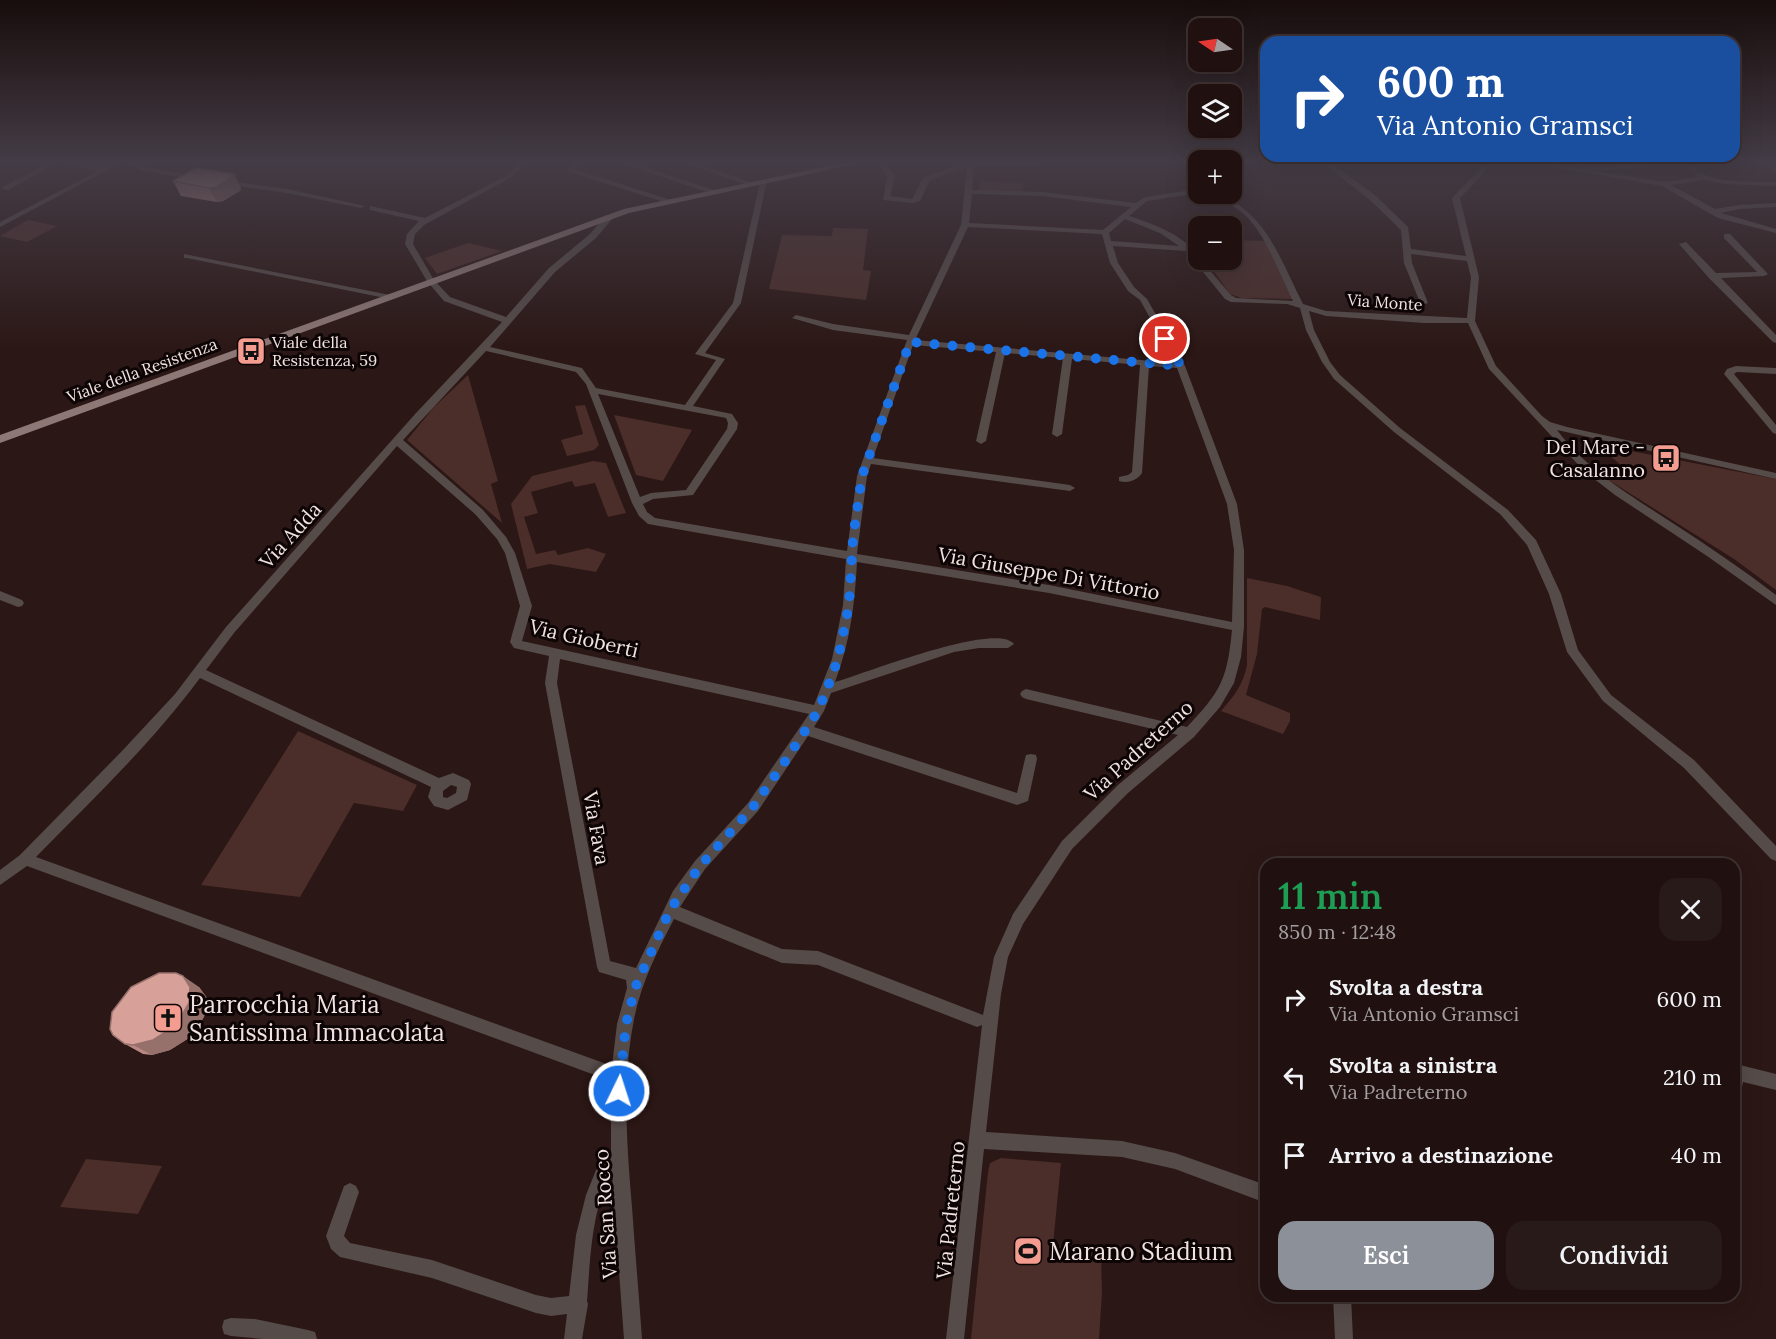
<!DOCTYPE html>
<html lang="it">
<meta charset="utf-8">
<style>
:root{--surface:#201110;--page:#281a19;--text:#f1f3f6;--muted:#a29d9f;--line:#3d3130;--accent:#8c9099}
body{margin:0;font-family:Lora,serif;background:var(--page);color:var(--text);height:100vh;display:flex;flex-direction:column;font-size:22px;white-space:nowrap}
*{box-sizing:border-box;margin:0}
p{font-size:20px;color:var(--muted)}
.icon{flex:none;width:33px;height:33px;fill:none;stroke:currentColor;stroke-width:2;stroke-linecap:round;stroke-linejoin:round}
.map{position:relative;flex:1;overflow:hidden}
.panel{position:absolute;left:1260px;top:858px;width:480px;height:444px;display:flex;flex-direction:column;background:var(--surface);border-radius:18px;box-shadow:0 6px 24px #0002,0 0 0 2px var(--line)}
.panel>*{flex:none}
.hud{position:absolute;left:1260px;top:36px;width:480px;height:126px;border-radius:18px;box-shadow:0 6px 24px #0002,0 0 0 2px var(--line);background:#1a4fa0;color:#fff;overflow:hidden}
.needle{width:39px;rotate:283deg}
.tools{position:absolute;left:1188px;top:18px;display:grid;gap:12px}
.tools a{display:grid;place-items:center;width:54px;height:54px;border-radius:12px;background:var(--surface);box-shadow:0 6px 24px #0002,0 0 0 2px var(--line);font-size:30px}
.pin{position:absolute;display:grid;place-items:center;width:51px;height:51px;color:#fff;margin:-26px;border:3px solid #fff;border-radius:50%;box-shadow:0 2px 6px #0007}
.me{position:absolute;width:66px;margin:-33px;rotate:4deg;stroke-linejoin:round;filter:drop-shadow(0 0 4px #0008)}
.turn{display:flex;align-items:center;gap:21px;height:126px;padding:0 18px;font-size:27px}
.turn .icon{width:78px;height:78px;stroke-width:2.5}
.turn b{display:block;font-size:42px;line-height:51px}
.round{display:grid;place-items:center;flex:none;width:63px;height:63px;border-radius:18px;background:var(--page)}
.summary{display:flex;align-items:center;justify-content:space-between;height:102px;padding:0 18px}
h1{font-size:36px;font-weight:600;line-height:45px;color:#1e9e55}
.button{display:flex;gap:12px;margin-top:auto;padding:12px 18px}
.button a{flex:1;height:69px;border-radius:18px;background:var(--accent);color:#fff;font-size:24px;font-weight:600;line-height:69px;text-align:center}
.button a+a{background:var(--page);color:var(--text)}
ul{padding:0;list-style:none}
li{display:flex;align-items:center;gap:18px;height:78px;padding:0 18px}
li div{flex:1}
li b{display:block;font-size:22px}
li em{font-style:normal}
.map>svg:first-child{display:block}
</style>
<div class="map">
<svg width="1776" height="1339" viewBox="0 0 1776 1339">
<rect width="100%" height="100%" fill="#2b1715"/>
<!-- green -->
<path fill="#4b2d29" d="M 979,181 L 1024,183 L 1023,192 L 979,191 Z
M 28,220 L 57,226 L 27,242 L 0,236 Z
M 833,228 L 868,229 L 863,270 L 871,271 L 866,300 L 769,289 L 782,235 L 832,236 Z
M 1232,240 L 1269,241 L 1293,299 L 1242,298 L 1230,294 L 1206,260 L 1232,260 Z
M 468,243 L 502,251 L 437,274 L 425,258 Z
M 468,375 L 498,481 L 491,484 L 502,523 L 407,440 L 434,407 Z
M 585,405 L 599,445 L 594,450 L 567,456 L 561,440 L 583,434 L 575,406 Z
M 614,415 L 692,430 L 663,481 L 636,475 Z
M 1616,448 L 1776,479 L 1776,590 L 1734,559 L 1599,474 L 1625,469 L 1605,451 L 1618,452 Z
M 593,461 L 606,463 L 626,513 L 608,517 L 595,483 L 575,487 L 572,481 L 531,492 L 538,513 L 524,517 L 536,554 L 555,550 L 558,555 L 588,548 L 606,554 L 596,572 L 550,564 L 527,569 L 511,504 L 532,476 Z
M 1247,578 L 1287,586 L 1321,597 L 1320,620 L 1265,607 L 1262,609 L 1257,654 L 1246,695 L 1290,713 L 1290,721 L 1283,734 L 1221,711 C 1234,696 1243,685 1247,665 Z
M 298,731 L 417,785 L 403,811 L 354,803 L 300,897 L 201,885 Z
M 1001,1158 L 1061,1163 L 1053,1245 L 1101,1256 L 1102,1293 L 1099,1339 L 971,1339 L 988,1172 L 990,1163 Z
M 86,1159 L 162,1166 L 138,1214 L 60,1207 Z"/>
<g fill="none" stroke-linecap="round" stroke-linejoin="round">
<!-- minor -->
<path fill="#554b49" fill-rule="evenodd" d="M 48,163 L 57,163 L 8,190 L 1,188 Z
M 60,163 C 74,163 88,167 101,167 C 108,167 114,163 121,163 L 0,227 L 0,222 L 98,171 Z
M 128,163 L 137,163 L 142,166 L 201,178 L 197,180 L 140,170 Z
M 515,163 L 522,163 L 520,169 L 510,178 L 424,225 L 415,234 L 413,244 L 434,280 L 450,297 L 506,317 L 549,268 L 590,234 L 606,215 L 612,215 L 612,219 L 596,238 L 555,272 L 490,347 L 582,368 L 596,388 L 685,405 L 716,360 L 695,354 L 733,303 L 760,182 L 767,180 L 741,303 L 705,353 L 725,359 L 693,406 L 732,414 L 738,423 L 737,429 L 693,495 L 653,499 L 643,504 L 647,512 L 655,518 L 847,551 L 857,476 L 907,340 L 833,330 L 792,318 L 796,315 L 833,324 L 909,335 L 961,225 L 967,167 L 930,180 L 920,201 L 913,203 L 883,200 L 887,176 L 877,163 L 884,163 L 895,176 L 890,196 L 912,199 L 924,177 L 964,163 L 1042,163 L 1039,165 L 974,165 L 972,190 L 1042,192 L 1136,203 L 1145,197 L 1198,189 L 1198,193 L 1147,201 L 1129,216 C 1150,223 1192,237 1198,260 L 1201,260 L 1231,295 L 1236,298 L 1293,301 C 1281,277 1265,233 1245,215 C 1236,207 1224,202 1214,194 C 1223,193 1228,197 1235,202 C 1271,226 1284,267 1303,304 L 1326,311 L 1467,318 L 1471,277 L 1467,261 L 1411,254 L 1412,263 L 1428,303 L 1421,305 L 1404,263 L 1401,230 L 1370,200 L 1323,163 L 1331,163 L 1376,196 L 1408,227 L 1411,249 L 1466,256 L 1452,198 L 1486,163 L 1493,163 L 1460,198 L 1479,277 L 1475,321 L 1496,366 L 1542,416 L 1550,422 L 1567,427 L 1776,473 L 1776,479 L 1557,430 C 1587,470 1630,495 1671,522 C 1707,545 1742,569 1776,595 L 1776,605 L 1707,556 L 1615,495 L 1584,471 L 1489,369 L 1468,323 L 1424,323 L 1326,316 L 1309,311 L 1314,330 L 1330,362 L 1340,375 L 1400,428 L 1508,510 L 1536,540 L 1561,594 L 1578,650 L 1611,695 L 1694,760 L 1776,846 L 1776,861 L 1771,859 L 1684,768 L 1603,701 L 1567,652 L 1549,594 L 1527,545 L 1500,514 L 1394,432 L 1334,379 L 1322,362 L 1306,330 L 1300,308 L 1287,304 L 1231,302 L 1225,299 L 1186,251 L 1113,246 L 1118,263 L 1134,287 L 1147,299 L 1185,366 L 1237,504 L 1244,550 L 1244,627 L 1241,657 L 1234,683 L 1220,707 L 1194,737 L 1128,793 L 1072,849 L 1023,924 L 1008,957 L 1001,994 L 986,1132 L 1122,1141 L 1175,1153 L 1266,1185 L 1266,1203 L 1175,1169 L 1122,1157 L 984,1149 L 964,1339 L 946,1339 L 982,1025 L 977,1027 L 818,965 L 782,963 L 674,919 C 657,952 639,987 633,1025 C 622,1084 627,1147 632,1207 C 635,1251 639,1295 642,1339 L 624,1339 L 612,1176 C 591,1205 590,1266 587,1301 L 588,1304 L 582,1339 L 564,1339 L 567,1314 L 551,1316 L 536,1313 L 432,1278 L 340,1257 L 331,1249 L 326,1236 L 344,1186 L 350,1183 L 356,1186 L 359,1192 L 344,1236 L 350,1243 L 432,1260 L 536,1295 L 551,1298 L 569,1296 L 576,1235 L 586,1195 L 596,1170 L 611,1152 L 611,1081 L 27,866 L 0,885 L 0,870 L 20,855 L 122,751 L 175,694 L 226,627 L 416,413 L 502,322 L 444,301 L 427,281 L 405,244 L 407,234 L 419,221 L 370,210 L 370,206 L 425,218 L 506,176 L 515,167 ZM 972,194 L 1042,196 L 1131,207 L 1103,230 L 969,223 ZM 1125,219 L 1160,233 L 1179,246 L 1111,241 L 1109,233 ZM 968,227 L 1102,234 L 1110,263 L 1128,291 L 1140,300 L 1175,363 L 915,340 ZM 913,345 L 996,352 L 976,441 L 981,444 L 986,441 L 1005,353 L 1063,358 L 1052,434 L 1057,437 L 1062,434 L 1072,359 L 1140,365 L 1132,472 L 1128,475 L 1119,477 L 1119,481 C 1129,484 1137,480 1142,473 L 1149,366 L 1177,368 L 1227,504 L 1234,550 L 1232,622 L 1049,585 L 857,554 L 867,476 L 871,464 L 1070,491 L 1075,488 L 1070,485 L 873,458 ZM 486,351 L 576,372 L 586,384 L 632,503 L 639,516 L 648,524 L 846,559 L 843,605 L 832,659 L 814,705 L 522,641 L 532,606 L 515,553 L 506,537 L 483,510 L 403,440 ZM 598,394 L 726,418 L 728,423 L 727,429 L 686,490 L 651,493 L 640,497 ZM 397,446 L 475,514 L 497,539 L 505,553 L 520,606 L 510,642 L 514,648 L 549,656 L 545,683 L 597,967 L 599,972 L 626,980 L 627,988 L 617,1024 L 612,1066 L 36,857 C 93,799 152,743 200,678 L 431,787 L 428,797 L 434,806 L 448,810 L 467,800 L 471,784 L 469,780 L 453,773 L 439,778 L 206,670 L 234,633 ZM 857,562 L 1049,593 L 1232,630 C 1227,680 1221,691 1187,727 L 1026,689 L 1022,691 L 1020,694 L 1022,697 L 1026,699 L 1178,735 L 1118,785 L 1062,841 L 1013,914 L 994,957 L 983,1015 L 818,951 L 782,949 L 680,907 L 705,869 L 758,811 L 808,736 L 1017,805 L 1028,801 L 1037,759 L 1036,755 L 1031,754 L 1026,755 L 1025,759 L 1017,793 L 814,727 L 824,711 L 831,693 L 954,652 L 979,648 L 1008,648 L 1014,644 C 996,621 864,674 835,682 C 850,643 855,603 857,562 ZM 560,659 L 809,714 L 748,803 L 695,861 L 673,891 L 636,968 L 610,961 L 557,683 ZM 451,785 L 457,787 L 456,793 L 447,798 L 443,797 L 443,791 Z
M 574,163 L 582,163 L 574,169 L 674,201 L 667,203 L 567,171 L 567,169 Z
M 621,163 L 632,163 L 720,192 L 713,194 Z
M 684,163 L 695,163 L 757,184 L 750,186 Z
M 1530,163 L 1548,163 L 1577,168 L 1651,163 L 1652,166 L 1649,168 L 1596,171 L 1664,182 L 1698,177 L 1695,174 L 1699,172 C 1721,184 1751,181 1776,182 L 1776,186 L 1726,184 L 1703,180 L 1671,185 L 1715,209 L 1739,205 L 1776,203 L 1776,207 L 1739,209 L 1721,213 L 1776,229 L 1776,233 L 1718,218 L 1662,186 Z
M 1683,163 L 1691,163 L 1697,170 L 1692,171 Z
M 1761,163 L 1769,163 L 1776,168 L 1776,173 Z
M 220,180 L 287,189 L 365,206 L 361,208 L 287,193 L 223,184 L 220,184 Z
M 1724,234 L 1730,234 L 1768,274 L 1764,276 L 1721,278 L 1776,335 L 1776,343 L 1773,342 L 1709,278 L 1679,244 L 1686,242 L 1716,273 L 1757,272 L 1724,238 Z
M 184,254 L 390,295 L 394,297 L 390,299 L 187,258 L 184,258 Z
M 1736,366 L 1776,368 L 1776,374 L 1737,372 L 1734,374 L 1776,425 L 1776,434 L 1773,433 L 1724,374 L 1727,369 Z
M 0,591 L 22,600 L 24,603 L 22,606 L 18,607 L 0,600 Z
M 1740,1065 L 1776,1074 L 1776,1090 L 1743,1082 L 1740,1097 L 1734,1099 L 1734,1068 Z
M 1333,1296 L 1351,1296 L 1353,1339 L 1335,1339 Z
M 231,1318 L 255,1319 L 308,1330 L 315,1332 L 317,1339 L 263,1339 L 231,1336 L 224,1334 L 222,1327 L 224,1320 Z"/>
<!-- major -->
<path fill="#8e7875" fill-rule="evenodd" d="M 842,163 L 860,163 L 629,213 L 0,443 L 0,435 L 624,209 Z"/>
</g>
<!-- wall -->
<path fill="#b98a83" d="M 173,181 L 241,188 L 240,189 L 241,190 L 223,201 L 217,202 L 181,196 Z
M 199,987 L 207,998 L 206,1013 L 196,1031 L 189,1038 L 170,1050 L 152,1055 L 143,1054 L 125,1044 Z"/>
<!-- shaded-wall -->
<path fill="#96706a" d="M 234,174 L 241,188 L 240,189 L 241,190 L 223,201 L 217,202 L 209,188 Z
M 183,976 L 199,987 L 207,998 L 206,1013 L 196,1031 L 189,1038 L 170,1050 L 152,1055 L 133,1045 Z"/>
<!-- building -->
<path fill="#d7a098" stroke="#96706a" stroke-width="1.5" d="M 196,168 L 234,174 L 231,176 L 234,176 L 216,187 L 209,188 L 173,181 Z
M 159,973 L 176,973 L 183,976 L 190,987 L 189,1003 L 179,1020 L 172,1028 L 153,1040 L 133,1045 L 125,1044 L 113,1035 L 110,1029 L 112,1012 L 131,987 Z"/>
<!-- sky -->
<linearGradient id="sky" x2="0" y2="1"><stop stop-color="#180d0c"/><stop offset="0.46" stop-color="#443c46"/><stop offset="1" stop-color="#443c46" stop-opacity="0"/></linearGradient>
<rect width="1776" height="351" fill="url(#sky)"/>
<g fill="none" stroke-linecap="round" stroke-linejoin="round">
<!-- route -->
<path stroke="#1a73e8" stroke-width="10" stroke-dasharray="0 18" d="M 619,1091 L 626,1024 L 635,988 L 670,910 L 700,866 L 753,807 L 786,760 L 818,711 L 827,689 L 838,659 L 849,605 L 853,538 L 862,476 L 910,342 L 1181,366 L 1165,339"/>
</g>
<!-- icons -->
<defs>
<g id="bus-square" transform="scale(1.5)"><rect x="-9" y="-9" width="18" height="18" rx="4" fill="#f59c91" stroke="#0d0505"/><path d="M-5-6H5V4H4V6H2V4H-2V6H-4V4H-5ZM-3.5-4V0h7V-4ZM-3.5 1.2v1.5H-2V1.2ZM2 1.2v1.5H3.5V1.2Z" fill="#111"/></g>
<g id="church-square" transform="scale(1.5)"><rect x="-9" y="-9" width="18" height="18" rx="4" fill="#f59c91" stroke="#0d0505"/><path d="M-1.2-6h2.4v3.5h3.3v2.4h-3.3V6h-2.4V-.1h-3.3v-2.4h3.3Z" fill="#111"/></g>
<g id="stadium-square" transform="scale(1.5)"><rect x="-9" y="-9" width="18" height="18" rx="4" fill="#f59c91" stroke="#0d0505"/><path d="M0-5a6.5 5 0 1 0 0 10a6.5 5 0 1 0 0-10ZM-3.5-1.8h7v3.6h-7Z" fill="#111"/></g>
</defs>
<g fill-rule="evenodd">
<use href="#bus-square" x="251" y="351"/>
<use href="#bus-square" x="1666" y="458"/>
<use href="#church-square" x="168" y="1018"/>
<use href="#stadium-square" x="1028" y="1251"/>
</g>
<g text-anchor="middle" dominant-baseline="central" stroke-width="6" stroke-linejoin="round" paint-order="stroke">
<!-- far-street labels -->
<g font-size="16" fill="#f2e3e1" stroke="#0d0505">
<text transform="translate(1385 302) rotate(4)">Via Monte</text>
<text transform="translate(142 370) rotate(-20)">Viale della Resistenza</text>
</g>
<!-- far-poi labels -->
<g font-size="16" fill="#f2e3e1" stroke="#0d0505" text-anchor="start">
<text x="272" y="342">Viale della<tspan x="272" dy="18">Resistenza, 59</tspan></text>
</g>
<!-- poi labels -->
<g font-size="20" fill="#f2e3e1" stroke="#0d0505" text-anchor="end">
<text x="1645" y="446">Del Mare -<tspan x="1645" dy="23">Casalanno</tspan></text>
</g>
<!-- street labels -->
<g font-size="20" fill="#f2e3e1" stroke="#0d0505">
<text transform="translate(290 535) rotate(-48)">Via Adda</text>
<text transform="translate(1049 573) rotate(10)">Via Giuseppe Di Vittorio</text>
<text transform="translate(584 638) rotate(13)">Via Gioberti</text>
<text transform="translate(1138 750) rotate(-42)">Via Padreterno</text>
<text transform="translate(597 828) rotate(80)">Via Fava</text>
<text transform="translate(950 1210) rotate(-84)">Via Padreterno</text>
<text transform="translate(605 1214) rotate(-94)">Via San Rocco</text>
</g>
<!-- near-poi labels -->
<g font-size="24" fill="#f2e3e1" stroke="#0d0505" text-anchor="start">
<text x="189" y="1004">Parrocchia Maria<tspan x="189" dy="28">Santissima Immacolata</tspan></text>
<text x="1049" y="1251">Marano Stadium</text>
</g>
</g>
</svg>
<div class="tools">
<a><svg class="needle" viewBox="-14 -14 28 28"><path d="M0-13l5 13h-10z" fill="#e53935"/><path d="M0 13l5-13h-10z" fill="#a29d9f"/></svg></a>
<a><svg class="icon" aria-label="layers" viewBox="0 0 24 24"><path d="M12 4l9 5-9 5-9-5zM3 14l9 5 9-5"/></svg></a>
<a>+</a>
<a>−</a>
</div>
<div class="pin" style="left:1165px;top:339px;background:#d93025"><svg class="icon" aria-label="arrive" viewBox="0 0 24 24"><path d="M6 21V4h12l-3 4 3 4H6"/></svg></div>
<svg class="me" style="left:619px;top:1091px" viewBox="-20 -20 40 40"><circle r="17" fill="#1a73e8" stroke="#fff" stroke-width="3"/><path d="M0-11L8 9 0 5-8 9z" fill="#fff"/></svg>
<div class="hud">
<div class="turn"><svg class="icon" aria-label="right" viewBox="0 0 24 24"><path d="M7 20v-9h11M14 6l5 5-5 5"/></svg><div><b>600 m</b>Via Antonio Gramsci</div></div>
</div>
<section class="panel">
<div class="summary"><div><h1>11 min</h1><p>850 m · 12:48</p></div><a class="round"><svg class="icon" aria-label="close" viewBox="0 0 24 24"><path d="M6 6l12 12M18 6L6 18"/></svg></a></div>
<ul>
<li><svg class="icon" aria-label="right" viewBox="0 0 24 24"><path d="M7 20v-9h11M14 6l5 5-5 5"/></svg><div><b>Svolta a destra</b><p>Via Antonio Gramsci</p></div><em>600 m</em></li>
<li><svg class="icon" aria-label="left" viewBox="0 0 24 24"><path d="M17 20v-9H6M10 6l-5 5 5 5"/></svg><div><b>Svolta a sinistra</b><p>Via Padreterno</p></div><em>210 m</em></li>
<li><svg class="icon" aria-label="arrive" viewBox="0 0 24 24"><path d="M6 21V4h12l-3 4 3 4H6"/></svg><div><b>Arrivo a destinazione</b></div><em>40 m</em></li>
</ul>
<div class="button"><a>Esci</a><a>Condividi</a></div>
</section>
</div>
